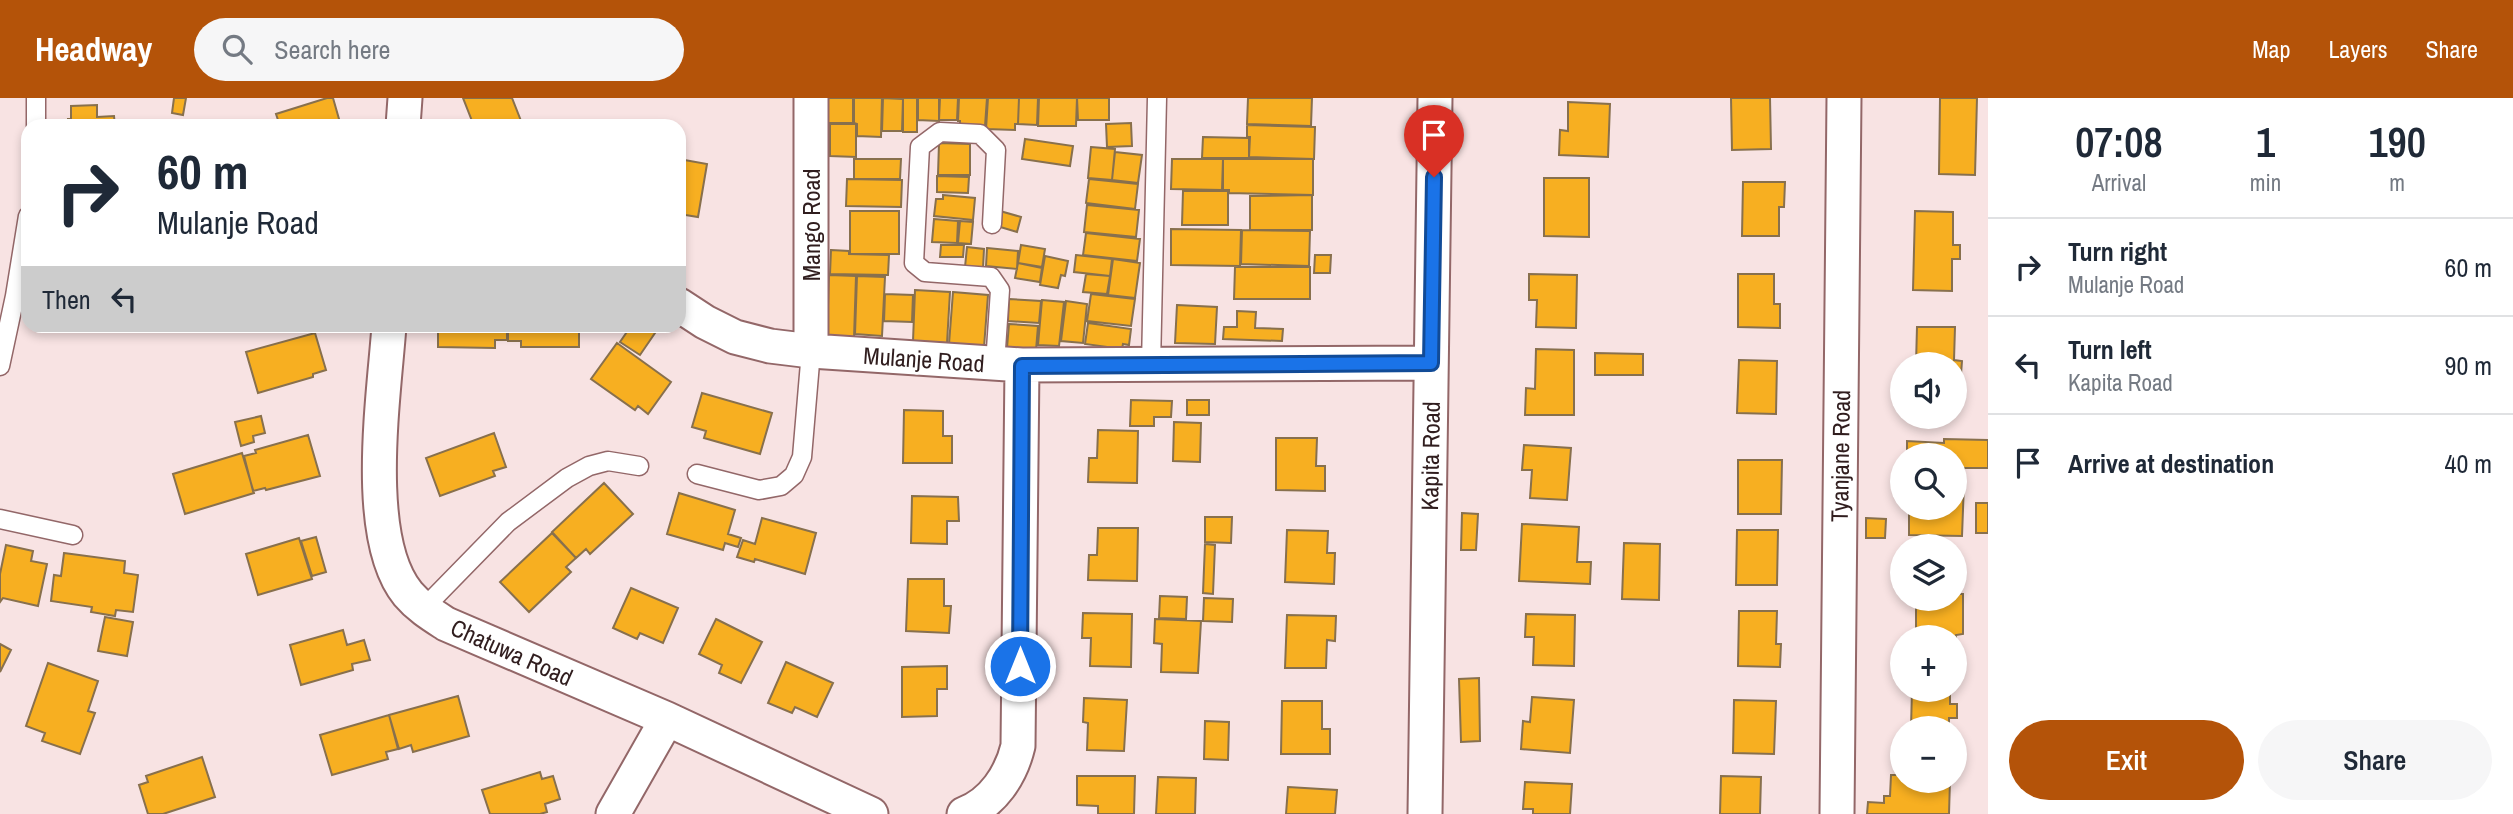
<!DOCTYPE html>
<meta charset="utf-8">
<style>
:root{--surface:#fff;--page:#f6f6f7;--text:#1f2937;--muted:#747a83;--line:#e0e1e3;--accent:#b45309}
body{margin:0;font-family:"Archivo Narrow",sans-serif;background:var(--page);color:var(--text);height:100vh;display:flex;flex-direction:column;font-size:26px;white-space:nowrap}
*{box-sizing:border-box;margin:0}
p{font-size:23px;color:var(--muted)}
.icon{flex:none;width:38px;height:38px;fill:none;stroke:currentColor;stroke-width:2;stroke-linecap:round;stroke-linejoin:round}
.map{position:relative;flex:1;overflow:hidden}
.panel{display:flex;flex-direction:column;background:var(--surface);width:525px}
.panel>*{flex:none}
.hud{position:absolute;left:21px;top:21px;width:665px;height:214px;border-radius:21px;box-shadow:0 4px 10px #0003;background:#fff;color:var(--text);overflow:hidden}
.tools{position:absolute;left:1890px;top:254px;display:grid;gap:14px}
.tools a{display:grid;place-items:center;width:77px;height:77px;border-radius:50%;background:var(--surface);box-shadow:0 4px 10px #0003;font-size:35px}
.pin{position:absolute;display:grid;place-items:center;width:60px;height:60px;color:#fff;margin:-72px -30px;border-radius:50% 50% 50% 0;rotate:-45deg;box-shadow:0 0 7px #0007}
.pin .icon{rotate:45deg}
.me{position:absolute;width:77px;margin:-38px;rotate:0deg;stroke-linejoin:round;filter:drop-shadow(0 0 5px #0008)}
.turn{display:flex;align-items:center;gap:24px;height:147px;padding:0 21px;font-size:32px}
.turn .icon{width:91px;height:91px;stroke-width:2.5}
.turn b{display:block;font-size:49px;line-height:60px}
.then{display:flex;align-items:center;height:66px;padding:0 21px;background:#0003;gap:14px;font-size:26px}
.eta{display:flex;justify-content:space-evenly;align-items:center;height:119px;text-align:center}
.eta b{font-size:42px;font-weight:600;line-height:49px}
.primary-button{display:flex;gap:14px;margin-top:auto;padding:14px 21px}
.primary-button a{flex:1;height:80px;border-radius:42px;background:var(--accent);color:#fff;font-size:28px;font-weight:600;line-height:80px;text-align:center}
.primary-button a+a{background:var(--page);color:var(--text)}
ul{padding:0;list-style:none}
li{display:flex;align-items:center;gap:21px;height:98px;padding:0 21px;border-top:2px solid var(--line)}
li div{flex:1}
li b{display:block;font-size:26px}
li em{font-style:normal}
header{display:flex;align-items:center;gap:42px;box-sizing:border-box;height:98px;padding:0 35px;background:var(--accent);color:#fff}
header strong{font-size:33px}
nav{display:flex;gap:38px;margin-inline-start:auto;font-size:24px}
.search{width:490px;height:63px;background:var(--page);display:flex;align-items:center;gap:18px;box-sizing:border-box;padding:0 24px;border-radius:38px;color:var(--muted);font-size:26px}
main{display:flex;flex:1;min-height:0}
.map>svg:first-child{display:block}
</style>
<header>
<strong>Headway</strong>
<div class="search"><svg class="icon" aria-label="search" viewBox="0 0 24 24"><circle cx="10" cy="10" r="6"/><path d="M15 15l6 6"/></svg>Search here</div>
<nav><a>Map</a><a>Layers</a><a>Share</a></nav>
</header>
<main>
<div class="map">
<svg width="1988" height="716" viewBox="0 0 1988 716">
<rect width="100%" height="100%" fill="#f8e3e3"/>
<!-- building -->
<path fill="#f7af21" stroke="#88704d" stroke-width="2" d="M 174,0 L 186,0 L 183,17 L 172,15 Z
M 327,0 L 333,0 L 341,28 L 280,28 L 276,16 Z
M 463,0 L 512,0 L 523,28 L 474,28 Z
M 828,0 L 853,0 L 853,25 L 828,25 Z
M 854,0 L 882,0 L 881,39 L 857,38 L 857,26 L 854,25 Z
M 883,0 L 903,1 L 902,33 L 882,33 Z
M 903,0 L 917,0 L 917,34 L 903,34 Z
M 918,0 L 939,0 L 939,23 L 918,22 Z
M 940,0 L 958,0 L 957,22 L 939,22 Z
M 959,0 L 987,0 L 985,28 L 960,27 L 960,23 L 958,23 Z
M 988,0 L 1019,0 L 1018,26 L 1015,26 L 1015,32 L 986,31 Z
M 1019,0 L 1038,0 L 1037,27 L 1018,26 Z
M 1039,0 L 1077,0 L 1076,28 L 1038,28 Z
M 1077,0 L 1109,0 L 1109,22 L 1078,22 Z
M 1248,0 L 1312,0 L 1311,28 L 1247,26 Z
M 1731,0 L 1770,0 L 1771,51 L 1732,52 Z
M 1940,0 L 1977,0 L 1975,77 L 1939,76 Z
M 1568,4 L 1610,6 L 1608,59 L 1559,57 L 1560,32 L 1568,33 Z
M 97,7 L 97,19 L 114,18 L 115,28 L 68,28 L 68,21 L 71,21 L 71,8 Z
M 1131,25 L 1132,48 L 1107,49 L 1106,26 Z
M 830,26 L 856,26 L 856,59 L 830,58 Z
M 1247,27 L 1315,29 L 1314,61 L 1249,59 L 1250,39 L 1247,39 Z
M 1203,39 L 1249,40 L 1249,60 L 1202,60 Z
M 1025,41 L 1073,48 L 1070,68 L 1022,61 Z
M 939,45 L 970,46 L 970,77 L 938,77 Z
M 1091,49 L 1115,51 L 1112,82 L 1088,80 Z
M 1115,54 L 1142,57 L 1138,85 L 1112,82 Z
M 679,61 L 707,66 L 698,119 L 679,116 Z
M 854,61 L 901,61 L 900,81 L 854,81 Z
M 1172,61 L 1223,61 L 1222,92 L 1171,91 Z
M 1223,61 L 1313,61 L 1313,97 L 1229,95 L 1229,92 L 1223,92 Z
M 937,78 L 969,79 L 968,95 L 937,94 Z
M 1544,80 L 1589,80 L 1589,139 L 1544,138 Z
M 847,81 L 902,82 L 901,109 L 846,108 Z
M 1089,81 L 1138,86 L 1135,111 L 1086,105 Z
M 1743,84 L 1785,84 L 1784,109 L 1779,109 L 1779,138 L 1742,138 Z
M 1183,93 L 1228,93 L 1228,127 L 1182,127 Z
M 943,97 L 975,100 L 973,122 L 934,118 L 936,101 L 943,101 Z
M 1312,97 L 1312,132 L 1250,132 L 1250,98 Z
M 1087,107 L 1139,112 L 1136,139 L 1084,134 Z
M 850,113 L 899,113 L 899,156 L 850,156 Z
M 1000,113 L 1021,119 L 1017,134 L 997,128 Z
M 1915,113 L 1953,114 L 1953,147 L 1960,147 L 1960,161 L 1952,161 L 1952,193 L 1913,192 Z
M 934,121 L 958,123 L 957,145 L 932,144 Z
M 960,123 L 973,124 L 971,146 L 958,145 Z
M 1171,131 L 1241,132 L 1240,168 L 1171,167 Z
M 1242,132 L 1310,133 L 1309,168 L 1241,166 Z
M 1086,135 L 1140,141 L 1137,163 L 1083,157 Z
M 941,147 L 964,147 L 963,159 L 940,159 Z
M 1021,147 L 1045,151 L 1042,169 L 1018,165 Z
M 967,149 L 984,151 L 983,170 L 965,169 Z
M 987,150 L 1018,153 L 1017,171 L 986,168 Z
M 831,152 L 849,153 L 849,156 L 889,157 L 888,177 L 830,176 Z
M 1076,157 L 1112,161 L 1110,178 L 1074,174 Z
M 1315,157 L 1331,157 L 1330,175 L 1314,175 Z
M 1045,158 L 1068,163 L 1065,178 L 1061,177 L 1058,190 L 1040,187 Z
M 1113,161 L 1140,165 L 1135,200 L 1108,197 Z
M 1018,165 L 1042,170 L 1040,184 L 1015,180 Z
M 1235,169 L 1310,169 L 1310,201 L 1234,201 Z
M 1086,176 L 1110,178 L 1107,196 L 1083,194 Z
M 1529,176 L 1577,177 L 1576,230 L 1536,229 L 1537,202 L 1529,202 Z
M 1738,176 L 1774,176 L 1774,206 L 1780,206 L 1780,230 L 1738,229 Z
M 829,177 L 856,178 L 854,240 L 827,239 Z
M 857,178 L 885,179 L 882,238 L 855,236 Z
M 915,192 L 950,194 L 947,245 L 913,243 Z
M 953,194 L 988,197 L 984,249 L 949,246 Z
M 885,196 L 913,197 L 912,224 L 884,223 Z
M 1091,196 L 1135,201 L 1131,228 L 1087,223 Z
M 1009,201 L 1041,203 L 1039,225 L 1008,223 Z
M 1042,202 L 1064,204 L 1059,248 L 1038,247 Z
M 1066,203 L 1087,206 L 1083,245 L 1061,243 Z
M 1177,207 L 1217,209 L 1215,246 L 1175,245 Z
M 1237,213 L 1256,214 L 1255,230 L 1283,231 L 1282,243 L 1223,241 L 1224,229 L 1237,229 Z
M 1088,225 L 1131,231 L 1129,247 L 1123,246 L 1122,251 L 1085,246 Z
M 1009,226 L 1038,228 L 1036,252 L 1007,250 Z
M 438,228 L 507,228 L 507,242 L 495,242 L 495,250 L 438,249 Z
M 508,228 L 579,228 L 579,249 L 521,249 L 521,243 L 508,243 Z
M 631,228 L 644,228 L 655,235 L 640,257 L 620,244 Z
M 1917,229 L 1955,229 L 1954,262 L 1962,263 L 1961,276 L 1955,276 L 1955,266 L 1916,266 Z
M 315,235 L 326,272 L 313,276 L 313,279 L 258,295 L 246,254 Z
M 617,245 L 671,284 L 648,316 L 638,308 L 635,312 L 591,281 Z
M 1536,251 L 1574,252 L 1574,317 L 1525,317 L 1526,290 L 1535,291 Z
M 1595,255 L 1643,256 L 1643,277 L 1595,277 Z
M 1739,262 L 1777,263 L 1776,316 L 1737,315 Z
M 702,295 L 772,315 L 760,356 L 704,340 L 706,333 L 692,329 Z
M 1131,302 L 1172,303 L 1171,319 L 1154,319 L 1154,328 L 1130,328 Z
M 1187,302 L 1209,302 L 1209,317 L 1187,317 Z
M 904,312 L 943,313 L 943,338 L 952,338 L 952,365 L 903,365 Z
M 261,318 L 265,335 L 253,338 L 254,344 L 241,348 L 235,324 Z
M 1174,324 L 1201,325 L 1200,364 L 1173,363 Z
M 1098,332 L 1138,333 L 1137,385 L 1088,384 L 1089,360 L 1097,360 Z
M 494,335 L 506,369 L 493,373 L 495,378 L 440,398 L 426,360 Z
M 308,337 L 320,378 L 266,392 L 265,390 L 253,393 L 244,358 L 256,355 L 255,352 Z
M 1276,340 L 1317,340 L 1316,368 L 1325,368 L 1325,393 L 1276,392 Z
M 1944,341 L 1988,342 L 1988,370 L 1964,370 L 1963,384 L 1955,384 L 1955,357 L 1907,357 L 1907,343 L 1944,345 Z
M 1524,347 L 1571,350 L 1567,402 L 1530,400 L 1532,372 L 1522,372 Z
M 242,355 L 254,395 L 185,416 L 173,376 Z
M 1738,362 L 1782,362 L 1781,416 L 1738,416 Z
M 604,385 L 633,416 L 590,456 L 586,451 L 576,460 L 552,434 Z
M 1955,385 L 1964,385 L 1962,438 L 1909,437 L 1909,410 L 1955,410 Z
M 679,395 L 735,412 L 728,436 L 741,440 L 738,449 L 725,445 L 723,452 L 667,436 Z
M 912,398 L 958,399 L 959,423 L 947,423 L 947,446 L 911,445 Z
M 1976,405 L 1988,405 L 1988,435 L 1976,435 Z
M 1462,415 L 1478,416 L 1476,452 L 1461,452 Z
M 1205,419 L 1232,419 L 1231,445 L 1205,444 Z
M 762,420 L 816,435 L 805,476 L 755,461 L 754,464 L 737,459 L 743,442 L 755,446 Z
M 1866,420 L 1886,421 L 1885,440 L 1866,440 Z
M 1522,426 L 1579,429 L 1577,464 L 1591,464 L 1590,486 L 1519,483 Z
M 1098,430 L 1138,430 L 1137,483 L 1088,482 L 1089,457 L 1097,457 Z
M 1287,432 L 1328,433 L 1327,455 L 1335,455 L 1334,486 L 1285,484 Z
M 1737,432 L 1778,432 L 1777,487 L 1736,487 Z
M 552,435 L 576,460 L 566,469 L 571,474 L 529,514 L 500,484 Z
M 316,439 L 326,474 L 312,478 L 301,443 Z
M 299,440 L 312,481 L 258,497 L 246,456 Z
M 1624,445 L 1660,446 L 1659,502 L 1622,501 Z
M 1205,446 L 1215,447 L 1213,496 L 1203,495 Z
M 6,447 L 33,453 L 31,463 L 47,466 L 38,508 L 3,500 L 0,504 L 0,476 Z
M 64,455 L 125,463 L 124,475 L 138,477 L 133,514 L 116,512 L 115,518 L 91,514 L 92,509 L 51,503 L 54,477 L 61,478 Z
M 1955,456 L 1956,496 L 1963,496 L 1963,536 L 1956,537 L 1956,552 L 1955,539 L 1916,539 L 1916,500 L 1955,500 Z
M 908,481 L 944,481 L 944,508 L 951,508 L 949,535 L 906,533 Z
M 631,490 L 678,510 L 663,545 L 640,535 L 637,541 L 613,530 Z
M 1160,498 L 1187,499 L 1186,521 L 1159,520 Z
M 1204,500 L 1233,501 L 1232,524 L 1203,523 Z
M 1739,513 L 1777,513 L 1776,546 L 1781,546 L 1780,569 L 1738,568 Z
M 1083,515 L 1132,516 L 1131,569 L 1090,568 L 1091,540 L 1082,540 Z
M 1526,516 L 1575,517 L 1574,568 L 1533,567 L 1534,539 L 1525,539 Z
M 1287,517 L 1336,518 L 1335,543 L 1327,542 L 1326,570 L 1285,570 Z
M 105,519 L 133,524 L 127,558 L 98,553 Z
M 716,521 L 762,544 L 741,585 L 719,575 L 722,567 L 699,556 Z
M 1155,521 L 1201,523 L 1198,575 L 1161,574 L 1162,546 L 1154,545 Z
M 343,532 L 347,547 L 364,542 L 370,562 L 352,566 L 353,572 L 301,587 L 290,547 Z
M 0,546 L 11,552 L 0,574 Z
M 786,564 L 833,585 L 817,619 L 795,609 L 792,615 L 768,605 Z
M 48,565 L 98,583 L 88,613 L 95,615 L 80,656 L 42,643 L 45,635 L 26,628 Z
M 947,568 L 947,591 L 937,591 L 937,618 L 902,619 L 902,569 Z
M 1479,580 L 1480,643 L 1461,644 L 1459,581 Z
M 1912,592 L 1950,592 L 1950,606 L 1957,606 L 1957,620 L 1949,620 L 1949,630 L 1911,630 Z
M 458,598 L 469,638 L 413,654 L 411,647 L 399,651 L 389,617 Z
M 1532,599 L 1574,602 L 1570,655 L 1521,651 L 1523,623 L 1530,624 Z
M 1084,600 L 1127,602 L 1124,653 L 1087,652 L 1088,625 L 1083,624 Z
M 1734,602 L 1776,603 L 1774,656 L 1733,655 Z
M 1282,603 L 1322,603 L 1322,631 L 1330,631 L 1330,656 L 1281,656 Z
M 389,617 L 398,651 L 386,654 L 388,661 L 332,677 L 320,637 Z
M 1205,623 L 1229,624 L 1228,662 L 1204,661 Z
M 202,659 L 215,699 L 163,716 L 148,716 L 139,687 L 148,684 L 146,678 Z
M 540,674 L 542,681 L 553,678 L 560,701 L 545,706 L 547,714 L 540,716 L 490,716 L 482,692 Z
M 1891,677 L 1902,677 L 1902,682 L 1950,682 L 1949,716 L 1867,716 L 1868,704 L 1884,705 L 1884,698 L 1890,698 Z
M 1077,678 L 1135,678 L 1134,716 L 1098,716 L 1098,708 L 1077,707 Z
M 1721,678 L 1761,679 L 1760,716 L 1720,716 Z
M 1158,679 L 1196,680 L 1195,716 L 1156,716 Z
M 1525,684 L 1572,686 L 1570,716 L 1533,716 L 1533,711 L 1523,711 Z
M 1288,689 L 1337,692 L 1335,716 L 1286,716 Z"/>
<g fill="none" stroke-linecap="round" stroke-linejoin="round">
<!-- lane casing -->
<g stroke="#936768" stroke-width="21">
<path id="lane" d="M 36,28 L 36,0
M 992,126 L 996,52 L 980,36 L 940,34 L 920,49 L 914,165 L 925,174 L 991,179 L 1000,192 L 995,266
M 1151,267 L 1157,0
M 0,268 L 15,198 L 28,118
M 697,376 L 759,392 L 781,388 L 794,377 L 802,359 L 811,253
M 0,421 L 73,437
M 423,511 L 508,424 L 567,380 L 589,368 L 608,363 L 639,368"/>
</g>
<!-- street casing -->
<g stroke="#936768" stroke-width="37">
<path id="street" d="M 811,0 L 811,253
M 403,28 L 405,0
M 679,207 L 705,224 L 735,239 L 770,248 L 811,253 L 1022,267 L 1431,265
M 389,228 C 384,298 362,440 408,496 C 419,509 432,517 446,526 L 667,621 L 871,716
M 613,716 L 667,621
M 964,716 C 993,705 1011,677 1018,648 L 1022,267
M 1425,716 L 1435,0
M 1837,716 L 1844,0"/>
</g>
<!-- lane -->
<use href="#lane" stroke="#fff" stroke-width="18"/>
<!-- street -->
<use href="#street" stroke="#fff" stroke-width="33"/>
</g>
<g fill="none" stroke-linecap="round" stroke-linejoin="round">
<!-- route casing -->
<g stroke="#114b97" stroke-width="18">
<path id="route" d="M 1020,568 L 1022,268 L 1431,265 L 1434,79"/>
</g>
<!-- route -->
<use href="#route" stroke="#1a73e8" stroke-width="12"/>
</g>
<g text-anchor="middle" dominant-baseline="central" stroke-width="5" stroke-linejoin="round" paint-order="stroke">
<!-- street labels -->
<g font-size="24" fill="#301d1e" stroke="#fff">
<text transform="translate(811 127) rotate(-90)">Mango Road</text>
<text transform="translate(924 261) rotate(4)">Mulanje Road</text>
<text transform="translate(1430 358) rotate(-89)">Kapita Road</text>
<text transform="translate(1840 358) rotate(-89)">Tyanjane Road</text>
<text transform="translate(512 554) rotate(24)">Chatuwa Road</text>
</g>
</g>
</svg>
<div class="tools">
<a><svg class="icon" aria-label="sound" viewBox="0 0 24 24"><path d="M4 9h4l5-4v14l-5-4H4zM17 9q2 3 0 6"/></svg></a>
<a><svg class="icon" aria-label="search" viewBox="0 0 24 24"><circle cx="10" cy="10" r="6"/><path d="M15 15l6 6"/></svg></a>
<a><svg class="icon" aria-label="layers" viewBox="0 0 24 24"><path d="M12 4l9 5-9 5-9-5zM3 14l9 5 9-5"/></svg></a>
<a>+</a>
<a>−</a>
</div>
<div class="pin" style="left:1434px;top:79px;background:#d93025"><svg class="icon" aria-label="arrive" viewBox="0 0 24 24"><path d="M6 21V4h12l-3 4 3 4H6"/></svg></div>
<svg class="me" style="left:1020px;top:568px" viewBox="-20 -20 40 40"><circle r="17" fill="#1a73e8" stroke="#fff" stroke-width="3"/><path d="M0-11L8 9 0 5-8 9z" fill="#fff"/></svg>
<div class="hud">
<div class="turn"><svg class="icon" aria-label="right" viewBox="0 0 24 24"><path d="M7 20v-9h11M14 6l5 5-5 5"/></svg><div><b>60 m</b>Mulanje Road</div></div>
<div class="then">Then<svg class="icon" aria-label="left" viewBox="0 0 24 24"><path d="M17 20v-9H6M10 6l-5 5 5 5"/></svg></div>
</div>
</div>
<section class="panel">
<div class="eta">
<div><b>07:08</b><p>Arrival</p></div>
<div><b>1</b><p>min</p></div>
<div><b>190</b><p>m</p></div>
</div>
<ul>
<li><svg class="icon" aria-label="right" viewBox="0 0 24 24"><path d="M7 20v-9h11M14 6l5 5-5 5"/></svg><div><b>Turn right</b><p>Mulanje Road</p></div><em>60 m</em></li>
<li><svg class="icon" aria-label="left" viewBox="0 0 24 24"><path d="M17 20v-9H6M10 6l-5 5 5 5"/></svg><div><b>Turn left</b><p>Kapita Road</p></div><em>90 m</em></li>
<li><svg class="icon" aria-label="arrive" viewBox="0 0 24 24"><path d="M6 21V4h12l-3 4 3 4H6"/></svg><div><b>Arrive at destination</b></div><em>40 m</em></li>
</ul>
<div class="primary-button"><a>Exit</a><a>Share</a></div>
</section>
</main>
